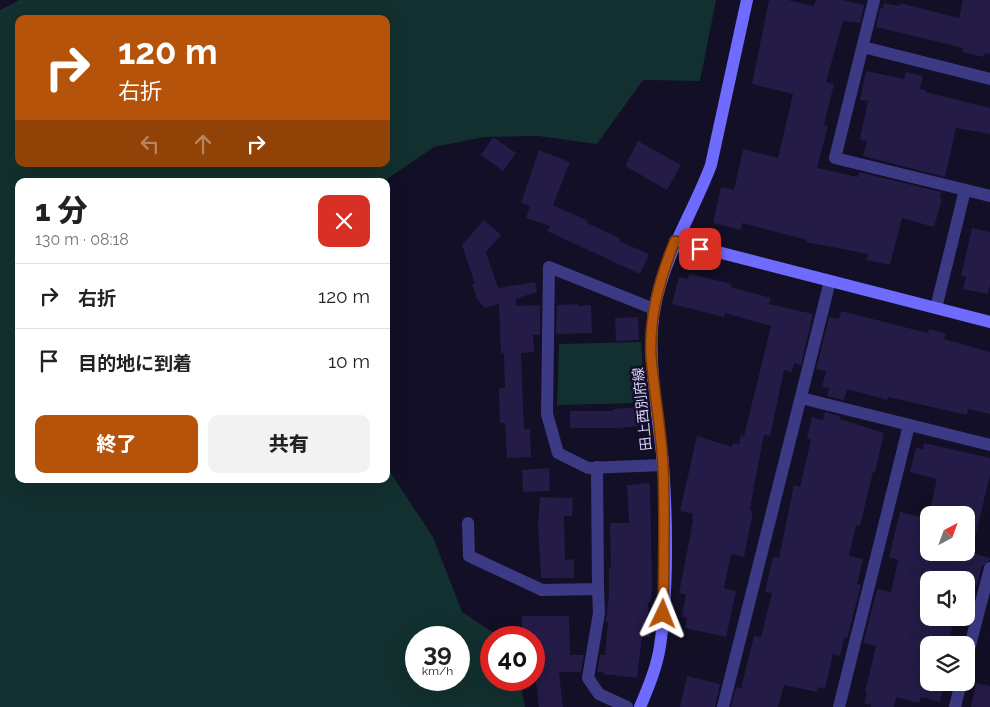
<!DOCTYPE html>
<html lang="ja">
<meta charset="utf-8">
<style>
:root{--surface:#fff;--page:#f2f2f2;--text:#222;--muted:#767676;--line:#e0e0e0;--accent:#b45309}
body{margin:0;font-family:Raleway,"Noto Sans JP",sans-serif;background:var(--page);color:var(--text);height:100vh;display:flex;flex-direction:column;font-size:19px;white-space:nowrap}
*{box-sizing:border-box;margin:0}
p{font-size:16px;color:var(--muted)}
.icon{flex:none;width:28px;height:28px;fill:none;stroke:currentColor;stroke-width:2;stroke-linecap:round;stroke-linejoin:round}
.map{position:relative;flex:1;overflow:hidden}
.details{position:absolute;left:15px;top:178px;width:375px;height:305px;display:flex;flex-direction:column;background:var(--surface);border-radius:10px;box-shadow:0 5px 20px #0002}
.details>*{flex:none}
.top-card{position:absolute;left:15px;top:15px;width:375px;height:152px;border-radius:10px;box-shadow:0 5px 20px #0002;background:#b45309;color:#fff;overflow:hidden}
.needle{width:32px;rotate:41deg}
.controls{position:absolute;left:920px;top:506px;display:grid;gap:10px}
.controls a{display:grid;place-items:center;width:55px;height:55px;border-radius:10px;background:var(--surface);box-shadow:0 5px 20px #0002;font-size:25px}
.speed{position:absolute;left:405px;top:626px;display:flex;gap:10px;font-size:25px;font-weight:700;text-align:center}
.speed>*{display:grid;place-content:center;width:65px;height:65px;border-radius:50%;background:var(--surface);box-shadow:0 5px 20px #0002;line-height:1}
.speed small{font-size:12px;font-weight:400}
.speed .limit{border:8px solid #d22;background:#fff;color:#111}
.pin{position:absolute;display:grid;place-items:center;width:42px;height:42px;color:#fff;margin:-21px;border-radius:10px;box-shadow:0 2px 8px #0006}
.me{position:absolute;width:55px;margin:-28px;rotate:2deg;stroke-linejoin:round;filter:drop-shadow(0 0 4px #0008)}
.turn{display:flex;align-items:center;gap:18px;height:105px;padding:0 20px;font-size:22px}
.turn .icon{width:65px;height:65px;stroke-width:2.5}
.turn b{display:block;font-size:35px;line-height:42px}
.lanes{display:flex;align-items:center;height:48px;padding:0 20px;background:#0003;justify-content:center;gap:25px;direction:ltr}
.lanes .off{opacity:.35}
.round{display:grid;place-items:center;flex:none;width:52px;height:52px;border-radius:10px;background:var(--page)}
.head{display:flex;align-items:center;justify-content:space-between;height:85px;padding:0 20px}
h1{font-size:30px;font-weight:800;line-height:38px}
.action{display:flex;gap:10px;margin-top:auto;padding:10px 20px}
.action a{flex:1;height:58px;border-radius:10px;background:var(--accent);color:#fff;font-size:20px;font-weight:800;line-height:58px;text-align:center}
.action a+a{background:var(--page);color:var(--text)}
ul{padding:0;list-style:none}
li{display:flex;align-items:center;gap:15px;height:65px;padding:0 20px;border-top:1px solid var(--line)}
li div{flex:1}
li b{display:block;font-size:19px}
li em{font-style:normal}
.map>svg:first-child{display:block}
</style>
<div class="map">
<svg width="990" height="707" viewBox="0 0 990 707">
<rect width="100%" height="100%" fill="#130f26"/>
<!-- green -->
<path fill="#12302f" fill-rule="evenodd" d="M 19,0 L 716,0 L 700,81 L 643,80 L 597,144 L 538,136 L 484,137 L 434,147 L 384,181 L 19,181 L 19,479 L 386,479 L 386,466 L 433,537 L 462,612 L 500,637 L 491,638 L 491,680 L 520,680 L 525,707 L 0,707 L 0,10 ZM 19,19 L 386,19 L 386,164 L 19,164 ZM 416,638 L 459,638 L 459,680 L 416,680 Z
M 641,342 L 645,403 L 557,405 L 559,344 Z"/>
<!-- building -->
<path fill="#241b47" d="M 769,0 L 788,0 L 814,6 L 816,0 L 841,0 L 864,5 L 860,23 L 843,21 L 826,82 L 834,84 L 824,125 L 828,126 L 817,168 L 858,177 L 859,172 L 941,192 L 940,198 L 942,199 L 934,227 L 902,218 L 890,265 L 867,260 L 868,254 L 806,242 L 807,240 L 742,223 L 741,230 L 713,223 L 721,187 L 734,190 L 743,149 L 778,158 L 793,94 L 752,84 Z
M 963,0 L 990,0 L 990,54 L 985,53 L 984,57 L 962,52 L 963,48 L 876,27 L 880,8 L 883,9 L 884,3 L 899,6 L 900,3 L 959,18 Z
M 866,71 L 904,79 L 906,72 L 923,76 L 920,89 L 926,90 L 926,92 L 990,108 L 990,134 L 956,128 L 945,177 L 863,156 L 867,141 L 860,139 L 868,101 L 860,100 Z
M 493,137 L 516,153 L 503,171 L 481,155 Z
M 638,141 L 681,165 L 667,190 L 625,166 Z
M 539,150 L 570,162 L 553,205 L 588,221 L 587,223 L 620,238 L 619,241 L 649,254 L 640,274 L 547,231 L 550,226 L 526,218 L 530,206 L 521,203 Z
M 484,220 L 501,235 L 486,252 L 498,288 L 535,282 L 537,292 L 515,299 L 517,306 L 540,305 L 540,335 L 533,335 L 534,352 L 521,353 L 524,429 L 530,429 L 531,457 L 507,458 L 505,423 L 500,423 L 499,388 L 505,388 L 504,353 L 501,354 L 499,304 L 485,308 L 477,299 L 472,284 L 475,284 L 462,245 Z
M 972,228 L 990,232 L 990,284 L 988,294 L 963,289 L 966,277 L 961,276 Z
M 689,274 L 732,284 L 731,287 L 771,298 L 769,304 L 813,314 L 801,365 L 794,363 L 792,372 L 784,370 L 770,436 L 764,435 L 754,486 L 750,510 L 753,511 L 744,557 L 731,554 L 724,588 L 736,591 L 726,637 L 685,628 L 687,618 L 682,616 L 686,595 L 679,593 L 693,521 L 692,520 L 693,514 L 680,511 L 697,436 L 732,447 L 733,443 L 739,444 L 741,435 L 744,436 L 771,326 L 725,313 L 724,317 L 672,304 L 679,277 L 688,279 Z
M 578,304 L 578,306 L 591,305 L 592,333 L 556,334 L 557,305 Z
M 841,311 L 928,333 L 929,329 L 946,334 L 944,339 L 990,352 L 990,414 L 968,409 L 967,415 L 888,397 L 887,400 L 847,389 L 844,400 L 827,396 L 829,388 L 822,387 L 826,371 L 816,369 L 829,317 L 839,319 Z
M 638,317 L 639,340 L 616,341 L 615,318 Z
M 638,407 L 640,426 L 618,428 L 570,428 L 570,411 L 613,411 L 613,409 Z
M 825,412 L 840,416 L 840,419 L 884,433 L 875,472 L 873,472 L 860,526 L 856,525 L 849,556 L 863,559 L 857,584 L 861,585 L 847,639 L 844,638 L 840,656 L 833,654 L 825,689 L 818,687 L 817,692 L 784,685 L 778,707 L 731,707 L 736,687 L 741,688 L 754,636 L 761,637 L 772,593 L 765,592 L 773,557 L 779,558 L 794,485 L 800,487 L 811,440 L 807,438 L 812,417 L 823,420 Z
M 924,443 L 990,458 L 990,475 L 973,546 L 966,546 L 966,515 L 929,515 L 937,479 L 910,472 L 916,448 L 923,449 Z
M 549,468 L 550,491 L 523,492 L 522,470 Z
M 650,483 L 652,586 L 651,602 L 648,602 L 650,637 L 642,637 L 637,678 L 603,674 L 603,672 L 597,672 L 600,655 L 605,655 L 608,622 L 606,622 L 609,594 L 609,567 L 611,567 L 610,523 L 629,523 L 627,485 Z
M 540,497 L 573,498 L 572,516 L 564,516 L 565,560 L 574,559 L 574,578 L 541,578 L 538,526 Z
M 900,512 L 929,519 L 929,552 L 969,552 L 990,558 L 990,560 L 982,566 L 977,586 L 966,583 L 966,580 L 929,580 L 929,618 L 948,622 L 947,626 L 952,627 L 948,645 L 929,642 L 929,682 L 944,685 L 940,702 L 921,697 L 919,703 L 896,697 L 894,707 L 871,707 L 871,705 L 864,703 L 867,693 L 865,692 L 876,646 L 863,643 L 877,589 L 891,592 L 898,560 L 889,557 Z
M 522,616 L 569,616 L 570,655 L 584,655 L 581,672 L 559,672 L 563,707 L 539,707 L 534,665 L 534,638 L 522,638 Z
M 687,676 L 720,684 L 715,707 L 680,707 Z
M 976,683 L 990,686 L 990,707 L 971,707 Z"/>
<g fill="none" stroke-linecap="round" stroke-linejoin="round">
<!-- street -->
<path stroke="#3d3a85" stroke-width="12" d="M 874,0 L 835,158 L 990,196
M 863,47 L 990,79
M 936,308 L 965,190
M 654,309 L 549,267 L 547,414 L 558,453 L 588,468 L 663,465
M 801,398 L 990,445
M 468,523 L 469,556 L 542,590 L 598,589 L 597,467
M 598,589 L 599,613 L 588,678 L 599,694 L 627,707
M 966,661 L 990,568
M 723,707 L 830,281
M 839,707 L 909,425
M 955,707 L 961,682"/>
<!-- secondary -->
<path stroke="#6f6bff" stroke-width="12" d="M 675,241 L 990,322
M 640,707 C 648,688 657,667 660,646 C 668,592 667,519 663,464 C 659,419 649,373 652,328 C 657,265 690,221 711,165 L 747,0"/>
</g>
<g fill="none" stroke-linecap="round" stroke-linejoin="round">
<!-- route casing -->
<g stroke="#753606" stroke-width="12">
<path id="route" d="M 663,614 C 664,565 665,515 663,466 C 661,429 654,392 651,356 C 649,316 660,277 675,241 L 700,249"/>
</g>
<!-- route -->
<use href="#route" stroke="#b45309" stroke-width="9"/>
</g>
<g text-anchor="middle" dominant-baseline="central" stroke-width="5" stroke-linejoin="round" paint-order="stroke">
<!-- street labels -->
<g font-size="14" fill="#d9d4ff" stroke="#130f26">
<text transform="translate(642 409) rotate(-96)">田上西別府線</text>
</g>
</g>
</svg>
<div class="controls">
<a><svg class="needle" viewBox="-14 -14 28 28"><path d="M0-13l5 13h-10z" fill="#e53935"/><path d="M0 13l5-13h-10z" fill="#767676"/></svg></a>
<a><svg class="icon" aria-label="sound" viewBox="0 0 24 24"><path d="M4 9h4l5-4v14l-5-4H4zM17 9q2 3 0 6"/></svg></a>
<a><svg class="icon" aria-label="layers" viewBox="0 0 24 24"><path d="M12 4l9 5-9 5-9-5zM3 14l9 5 9-5"/></svg></a>
</div>
<div class="speed"><div>39<small>km/h</small></div><div class="limit">40</div></div>
<div class="pin" style="left:700px;top:249px;background:#d93025"><svg class="icon" aria-label="arrive" viewBox="0 0 24 24"><path d="M6 21V4h12l-3 4 3 4H6"/></svg></div>
<svg class="me" style="left:663px;top:614px" viewBox="-20 -20 40 40"><path d="M0-17L14 15 0 8-14 15z" fill="#b45309" stroke="#fff" stroke-width="4"/></svg>
<div class="top-card">
<div class="turn"><svg class="icon" aria-label="right" viewBox="0 0 24 24"><path d="M7 20v-9h11M14 6l5 5-5 5"/></svg><div><b>120 m</b>右折</div></div>
<div class="lanes"><svg class="icon off" aria-label="left" viewBox="0 0 24 24"><path d="M17 20v-9H6M10 6l-5 5 5 5"/></svg><svg class="icon off" aria-label="ahead" viewBox="0 0 24 24"><path d="M12 20V5M6 11l6-6 6 6"/></svg><svg class="icon" aria-label="right" viewBox="0 0 24 24"><path d="M7 20v-9h11M14 6l5 5-5 5"/></svg></div>
</div>
<section class="details">
<div class="head"><div><h1>1 分</h1><p>130 m · 08:18</p></div><a class="round" style="background:#d93025;color:#fff"><svg class="icon" aria-label="close" viewBox="0 0 24 24"><path d="M6 6l12 12M18 6L6 18"/></svg></a></div>
<ul>
<li><svg class="icon" aria-label="right" viewBox="0 0 24 24"><path d="M7 20v-9h11M14 6l5 5-5 5"/></svg><div><b>右折</b></div><em>120 m</em></li>
<li><svg class="icon" aria-label="arrive" viewBox="0 0 24 24"><path d="M6 21V4h12l-3 4 3 4H6"/></svg><div><b>目的地に到着</b></div><em>10 m</em></li>
</ul>
<div class="action"><a>終了</a><a>共有</a></div>
</section>
</div>
